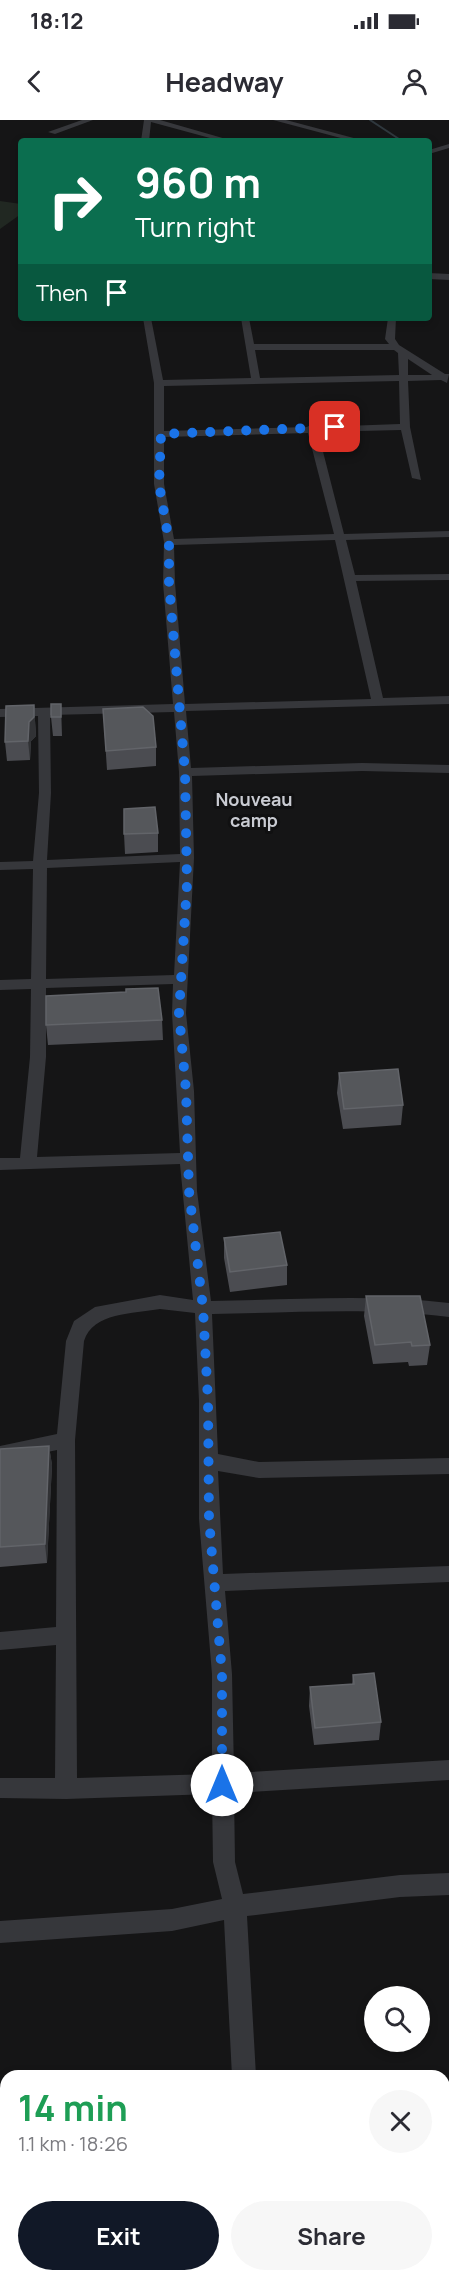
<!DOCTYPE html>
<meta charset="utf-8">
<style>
:root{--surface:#fff;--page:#f7f7f7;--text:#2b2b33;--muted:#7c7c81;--accent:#111827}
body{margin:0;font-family:Manrope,sans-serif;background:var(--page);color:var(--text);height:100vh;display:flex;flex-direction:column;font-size:22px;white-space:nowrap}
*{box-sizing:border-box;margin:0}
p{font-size:20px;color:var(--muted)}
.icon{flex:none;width:33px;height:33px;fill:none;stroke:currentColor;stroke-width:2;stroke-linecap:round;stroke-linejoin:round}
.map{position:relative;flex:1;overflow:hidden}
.side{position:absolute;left:0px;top:1950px;width:450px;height:212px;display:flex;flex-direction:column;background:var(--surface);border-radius:18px 18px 0 0;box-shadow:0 3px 9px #0003}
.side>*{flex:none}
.hud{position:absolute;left:18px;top:18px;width:414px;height:183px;border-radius:6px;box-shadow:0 3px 9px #0003;background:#0b6e4f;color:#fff;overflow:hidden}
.buttons{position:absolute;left:364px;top:1866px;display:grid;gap:12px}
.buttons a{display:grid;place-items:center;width:66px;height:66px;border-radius:50%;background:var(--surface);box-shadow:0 3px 9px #0003;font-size:30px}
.pin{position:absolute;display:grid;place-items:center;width:51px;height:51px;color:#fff;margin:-26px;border-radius:12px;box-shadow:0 3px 9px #0006}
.me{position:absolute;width:66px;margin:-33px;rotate:0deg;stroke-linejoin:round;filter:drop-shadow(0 0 4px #0008)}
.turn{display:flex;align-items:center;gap:21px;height:126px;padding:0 18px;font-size:27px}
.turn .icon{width:78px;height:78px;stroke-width:2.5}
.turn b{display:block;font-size:42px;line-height:51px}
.then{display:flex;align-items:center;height:57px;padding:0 18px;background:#0003;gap:12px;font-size:22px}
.round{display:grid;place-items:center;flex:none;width:63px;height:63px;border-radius:32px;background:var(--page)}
.overview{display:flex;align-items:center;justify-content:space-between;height:102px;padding:0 18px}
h1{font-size:36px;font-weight:700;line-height:45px;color:#1e9e55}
.primary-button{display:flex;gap:12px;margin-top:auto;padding:12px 18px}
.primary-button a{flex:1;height:69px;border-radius:36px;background:var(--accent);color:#fff;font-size:24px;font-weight:700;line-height:69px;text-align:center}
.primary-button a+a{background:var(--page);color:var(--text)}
.status{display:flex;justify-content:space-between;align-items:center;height:42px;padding:0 30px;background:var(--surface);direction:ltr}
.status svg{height:16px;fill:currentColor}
header{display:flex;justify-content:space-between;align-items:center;height:78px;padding:0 18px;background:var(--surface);font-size:27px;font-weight:700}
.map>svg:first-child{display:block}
</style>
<div class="status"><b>18:12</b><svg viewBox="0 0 49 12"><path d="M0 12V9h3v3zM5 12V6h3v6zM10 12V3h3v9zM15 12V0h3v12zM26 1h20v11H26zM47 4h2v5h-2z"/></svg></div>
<header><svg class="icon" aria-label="back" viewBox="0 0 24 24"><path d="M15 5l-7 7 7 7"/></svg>Headway<svg class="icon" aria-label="person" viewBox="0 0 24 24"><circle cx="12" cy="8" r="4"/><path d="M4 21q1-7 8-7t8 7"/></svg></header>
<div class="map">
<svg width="449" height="2161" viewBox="0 0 449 2161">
<rect width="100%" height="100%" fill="#151516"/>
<!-- green -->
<path fill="#212822" d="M 0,81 L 21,84 L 21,94 L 0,109 Z"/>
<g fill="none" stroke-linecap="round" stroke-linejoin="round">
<!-- stream -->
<path stroke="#2f383e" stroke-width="2" d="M 370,0 L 402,21"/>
<!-- street -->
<path fill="#36373b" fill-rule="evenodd" d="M 82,0 L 93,0 L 55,14 L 48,12 Z
M 144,0 L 160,0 L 233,21 L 221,21 L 151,2 L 149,21 L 141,21 Z
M 273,0 L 286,0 L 365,21 L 352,21 Z
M 449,24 L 449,28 L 429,34 L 429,30 Z
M 429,153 L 449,154 L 449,160 L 429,159 Z
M 143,198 L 151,198 L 163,260 L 251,258 L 241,198 L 249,198 L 254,224 L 389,224 L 385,219 L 388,198 L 396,198 L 395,219 L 399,225 L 445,254 L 449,254 L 447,263 L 441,260 L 408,261 L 410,307 L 421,360 L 412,358 L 401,310 L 318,312 L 344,414 L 449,411 L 449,417 L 346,420 L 355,455 L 449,454 L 449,460 L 356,461 L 383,578 L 449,576 L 449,584 L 186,591 L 191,648 L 362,643 L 449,645 L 449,653 L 362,651 L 192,656 L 194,738 L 186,893 L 194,971 L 197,1071 L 211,1181 C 290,1180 370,1174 449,1183 L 449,1197 C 371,1187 291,1193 212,1194 L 218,1334 L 259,1342 L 449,1338 L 449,1354 L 259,1358 L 218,1351 L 223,1454 L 449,1446 L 449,1462 L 225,1471 L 232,1554 L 234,1653 L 449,1640 L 449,1660 L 234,1673 L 235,1742 L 243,1774 L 400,1755 L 449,1753 L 449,1775 L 400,1777 L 247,1796 L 256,1956 L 232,1956 L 224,1800 L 172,1811 L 0,1823 L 0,1801 L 172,1789 L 222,1779 L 213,1742 L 212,1674 L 66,1679 L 0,1678 L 0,1658 L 55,1658 L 56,1525 L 0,1530 L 0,1512 L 56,1507 L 57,1330 L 0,1342 L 0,1326 L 57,1314 L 66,1221 L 74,1201 L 95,1187 L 160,1175 L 193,1180 L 180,1044 L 0,1050 L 0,1038 L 20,1038 L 30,937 L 31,869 L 0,870 L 0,860 L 31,859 L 33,749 L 0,750 L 0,742 L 33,741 L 39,673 L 38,596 L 0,597 L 0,589 L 173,584 L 163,463 L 164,422 L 154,364 L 154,263 ZM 255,230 L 394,230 L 398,233 L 399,255 L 260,258 ZM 408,239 L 432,255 L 408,255 ZM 399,261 L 400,304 L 317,307 L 312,304 L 307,307 L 164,311 L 164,266 ZM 308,313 L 334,414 L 174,419 L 164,364 L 164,317 ZM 335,420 L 371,579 L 185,584 L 175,463 L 174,425 ZM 174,592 L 179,652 L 180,734 L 47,740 L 51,673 L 50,595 ZM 180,742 L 174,855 L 46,859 L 47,748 ZM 173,864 L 172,893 L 180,1033 L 37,1037 L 46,937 L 46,868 ZM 160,1189 L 195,1193 L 199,1281 L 199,1399 L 212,1554 L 212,1654 L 77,1658 L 75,1320 L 84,1221 C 93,1192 133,1194 160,1189 Z
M 243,2156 L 269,2156 L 269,2161 L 243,2161 Z"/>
</g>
<!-- wall -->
<path fill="#4b4c51" d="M 61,584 L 62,616 L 53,616 L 51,597 Z
M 34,585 L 36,616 L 31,621 L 30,640 L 7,641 L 5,622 Z
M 103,589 L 156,627 L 156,646 L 107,650 Z
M 158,713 L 158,732 L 125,734 L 124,714 Z
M 162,900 L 163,920 L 48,925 L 46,905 Z
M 339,953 L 403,985 L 401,1005 L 343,1009 L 337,973 Z
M 224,1118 L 287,1145 L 287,1165 L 230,1172 L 224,1138 Z
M 366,1176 L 430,1225 L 427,1245 L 409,1246 L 408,1242 L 373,1244 L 364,1196 Z
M 49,1326 L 52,1345 L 47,1443 L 0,1447 L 0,1329 Z
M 353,1555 L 381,1602 L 379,1620 L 314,1625 L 309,1586 L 310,1567 L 352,1564 Z"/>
<!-- shaded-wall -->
<path fill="#313235" d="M 34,585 L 36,616 L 31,621 L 30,640 L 28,621 L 29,602 Z
M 49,1326 L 52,1345 L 47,1443 L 45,1424 Z"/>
<!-- building -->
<path fill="#55575b" stroke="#626469" stroke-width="1.5" d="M 51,584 L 61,584 L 61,597 L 51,597 Z
M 34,585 L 34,597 L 29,602 L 28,621 L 5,622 L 6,586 Z
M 143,587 L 153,596 L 156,627 L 106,631 L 103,589 Z
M 155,687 L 158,713 L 124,714 L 124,689 Z
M 158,868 L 162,900 L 46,905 L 46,876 L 126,872 L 126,869 Z
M 398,949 L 403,985 L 344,989 L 339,953 Z
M 280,1112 L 287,1145 L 230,1152 L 224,1118 Z
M 366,1176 L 420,1176 L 430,1225 L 412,1226 L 411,1222 L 375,1225 Z
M 49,1326 L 45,1424 L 0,1427 L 0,1329 Z
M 374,1553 L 381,1602 L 315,1608 L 310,1567 L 354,1564 L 353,1555 Z"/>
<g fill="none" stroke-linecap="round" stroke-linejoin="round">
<!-- route -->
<path stroke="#1a73e8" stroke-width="10" stroke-dasharray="0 18" d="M 222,1665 L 222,1554 L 209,1399 L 208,1281 L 203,1188 L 189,1071 L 186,971 L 179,893 L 187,764 L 185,652 L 169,463 L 169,422 L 159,364 L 161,314 L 335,307"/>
</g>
<g text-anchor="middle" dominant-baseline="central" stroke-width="6" stroke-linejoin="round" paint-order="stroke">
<!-- far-neighbourhood labels -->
<g font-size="18" font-weight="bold" fill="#c9cbd2" stroke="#101011">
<text x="254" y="679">Nouveau<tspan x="254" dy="21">camp</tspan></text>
</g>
</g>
</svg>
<div class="buttons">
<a><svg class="icon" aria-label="search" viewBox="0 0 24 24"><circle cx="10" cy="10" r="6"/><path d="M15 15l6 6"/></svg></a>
</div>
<div class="pin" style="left:335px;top:307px;background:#d93025"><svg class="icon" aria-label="arrive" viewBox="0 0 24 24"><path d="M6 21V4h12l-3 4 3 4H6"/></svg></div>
<svg class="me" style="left:222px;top:1665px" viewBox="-20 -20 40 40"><circle r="19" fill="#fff"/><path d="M0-13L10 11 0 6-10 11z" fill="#1a73e8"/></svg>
<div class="hud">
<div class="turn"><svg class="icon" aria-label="right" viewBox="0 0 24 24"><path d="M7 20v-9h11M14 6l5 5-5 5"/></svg><div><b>960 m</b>Turn right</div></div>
<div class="then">Then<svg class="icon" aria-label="arrive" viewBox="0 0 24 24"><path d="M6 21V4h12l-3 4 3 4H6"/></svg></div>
</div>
<section class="side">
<div class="overview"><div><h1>14 min</h1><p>1.1 km · 18:26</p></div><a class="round"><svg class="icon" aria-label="close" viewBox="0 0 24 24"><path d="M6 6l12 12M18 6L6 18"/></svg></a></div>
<div class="primary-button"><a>Exit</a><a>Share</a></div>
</section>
</div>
